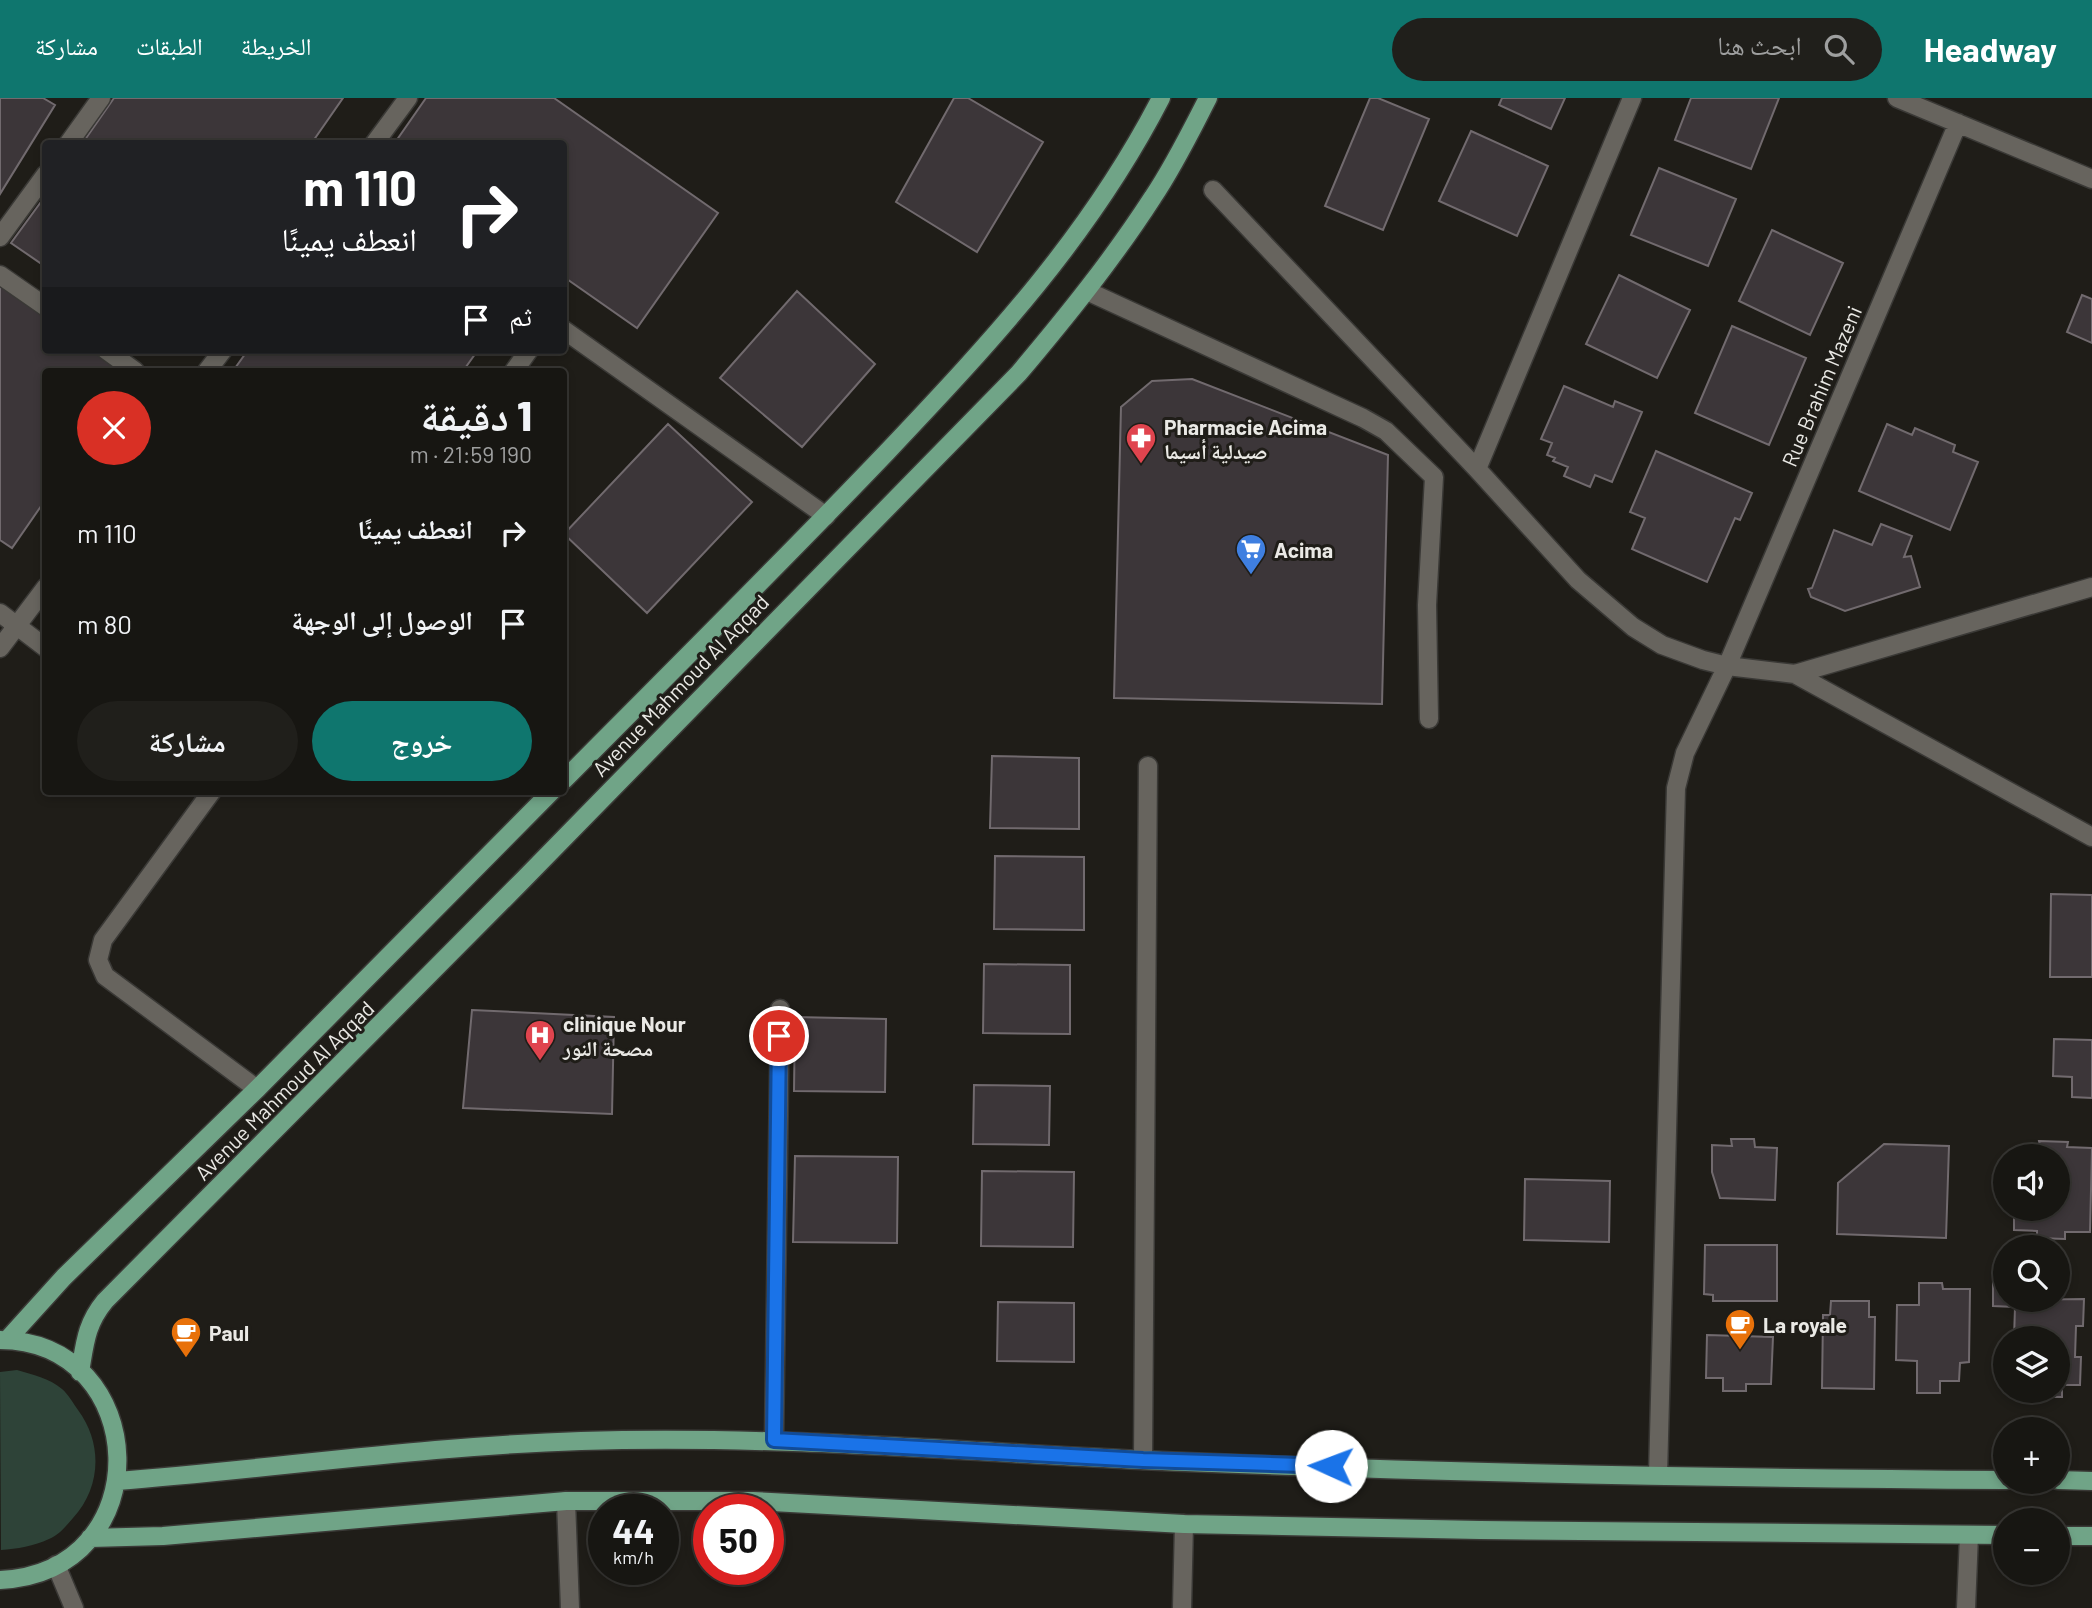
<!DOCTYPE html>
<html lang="ar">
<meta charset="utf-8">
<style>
:root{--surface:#171612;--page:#201f1b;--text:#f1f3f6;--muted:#9e9f9f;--line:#363532;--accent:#0f766e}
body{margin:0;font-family:Barlow,"Noto Naskh Arabic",sans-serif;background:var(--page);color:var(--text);direction:rtl;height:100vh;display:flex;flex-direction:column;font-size:26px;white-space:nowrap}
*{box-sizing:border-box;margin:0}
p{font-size:23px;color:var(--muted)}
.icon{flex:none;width:38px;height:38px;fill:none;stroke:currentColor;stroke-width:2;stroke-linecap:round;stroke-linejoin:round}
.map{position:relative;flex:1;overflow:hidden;direction:ltr}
.sheet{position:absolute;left:42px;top:270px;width:525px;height:427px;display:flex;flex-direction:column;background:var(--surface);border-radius:7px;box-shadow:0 4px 10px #0003,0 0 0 2px var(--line);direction:rtl}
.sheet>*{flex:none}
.top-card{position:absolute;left:42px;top:42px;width:525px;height:214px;border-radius:7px;box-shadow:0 4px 10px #0003,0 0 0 2px var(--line);direction:rtl;background:#202124;color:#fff;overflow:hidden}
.tools{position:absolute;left:1993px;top:1046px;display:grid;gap:14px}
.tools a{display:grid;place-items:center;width:77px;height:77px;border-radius:50%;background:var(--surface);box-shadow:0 4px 10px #0003,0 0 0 2px var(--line);font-size:35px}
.speed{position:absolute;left:588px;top:1396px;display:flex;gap:14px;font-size:35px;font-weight:700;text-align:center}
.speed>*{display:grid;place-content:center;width:91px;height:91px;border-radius:50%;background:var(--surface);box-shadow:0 4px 10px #0003,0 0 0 2px var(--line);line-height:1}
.speed small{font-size:18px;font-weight:400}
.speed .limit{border:10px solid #d22;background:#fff;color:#111}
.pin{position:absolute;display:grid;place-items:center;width:60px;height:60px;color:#fff;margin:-30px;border:4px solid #fff;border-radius:50%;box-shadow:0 2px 7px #0007}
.me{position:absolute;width:77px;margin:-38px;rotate:272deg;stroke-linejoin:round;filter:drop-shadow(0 0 5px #0008)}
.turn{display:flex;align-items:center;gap:24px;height:147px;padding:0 35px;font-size:32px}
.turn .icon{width:91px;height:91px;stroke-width:2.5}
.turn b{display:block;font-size:49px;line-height:60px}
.then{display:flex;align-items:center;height:66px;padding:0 35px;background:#0003;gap:14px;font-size:26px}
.round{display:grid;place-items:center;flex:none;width:74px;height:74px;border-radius:37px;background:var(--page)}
.overview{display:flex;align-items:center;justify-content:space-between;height:119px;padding:0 35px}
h1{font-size:42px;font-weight:800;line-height:52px}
.action{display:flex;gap:14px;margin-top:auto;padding:14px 35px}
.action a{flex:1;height:80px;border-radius:42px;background:var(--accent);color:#fff;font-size:28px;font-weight:800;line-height:80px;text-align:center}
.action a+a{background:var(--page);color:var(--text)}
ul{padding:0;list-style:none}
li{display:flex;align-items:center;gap:21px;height:91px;padding:0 35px}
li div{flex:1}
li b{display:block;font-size:26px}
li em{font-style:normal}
header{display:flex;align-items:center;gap:42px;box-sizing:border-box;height:98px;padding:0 35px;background:var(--accent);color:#fff}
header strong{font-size:33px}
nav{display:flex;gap:38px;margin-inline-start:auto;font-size:24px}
.search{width:490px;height:63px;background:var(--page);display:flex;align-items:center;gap:18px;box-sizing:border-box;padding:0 24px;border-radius:38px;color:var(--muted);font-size:26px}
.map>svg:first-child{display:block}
</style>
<header>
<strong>Headway</strong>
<div class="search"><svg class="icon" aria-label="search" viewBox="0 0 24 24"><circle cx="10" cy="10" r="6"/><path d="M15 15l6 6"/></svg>ابحث هنا</div>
<nav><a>الخريطة</a><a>الطبقات</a><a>مشاركة</a></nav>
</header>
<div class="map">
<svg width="2092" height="1510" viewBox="0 0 2092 1510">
<rect width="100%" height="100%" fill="#1f1d18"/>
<!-- green -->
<path fill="#2e4338" d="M 17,1272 C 33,1277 49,1280 62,1291 C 68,1296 73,1305 78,1312 C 103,1346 101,1389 73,1420 C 66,1428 59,1437 49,1441 C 34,1448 17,1451 1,1452 L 0,1274 Z"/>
<!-- building -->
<path fill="#3c3639" stroke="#716a6e" stroke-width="2" d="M 0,0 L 43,0 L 55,7 L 0,96 Z
M 114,0 L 343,0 L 311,46 L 82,46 Z
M 426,0 L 554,0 L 718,115 L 637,230 L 564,179 L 564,46 L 394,46 Z
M 954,0 L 968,0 L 1043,44 L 977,154 L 896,104 Z
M 1370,0 L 1378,0 L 1429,21 L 1383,132 L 1325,108 Z
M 1502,0 L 1565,0 L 1551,31 L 1499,7 Z
M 1691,0 L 1779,0 L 1751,71 L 1675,42 Z
M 1471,33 L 1548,68 L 1517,138 L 1439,103 Z
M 1659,70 L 1736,101 L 1708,168 L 1631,137 Z
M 46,97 L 46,169 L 11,145 Z
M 1772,132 L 1843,165 L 1810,237 L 1739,203 Z
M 1619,177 L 1690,212 L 1657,280 L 1586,246 Z
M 0,183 L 46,215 L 46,252 L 97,252 L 127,273 L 46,273 L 46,401 L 12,450 L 0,442 Z
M 797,193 L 875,266 L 802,349 L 720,280 Z
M 2082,197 L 2092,201 L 2092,245 L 2067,234 Z
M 1732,228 L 1806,260 L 1769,347 L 1695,315 Z
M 248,252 L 478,252 L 463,273 L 233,273 Z
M 1192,281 L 1388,357 L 1382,606 L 1114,600 L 1121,309 L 1152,283 Z
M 1564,288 L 1613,309 L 1615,303 L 1642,314 L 1612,384 L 1595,377 L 1590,389 L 1564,378 L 1568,369 L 1553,363 L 1555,360 L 1547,357 L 1552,345 L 1541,341 Z
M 668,326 L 752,404 L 647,515 L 564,436 Z
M 1887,326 L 1912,337 L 1915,330 L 1955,347 L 1953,354 L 1978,364 L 1950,432 L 1859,393 Z
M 1656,353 L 1752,395 L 1740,422 L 1735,420 L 1707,484 L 1632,451 L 1645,420 L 1630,414 Z
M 1881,426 L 1912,438 L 1904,459 L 1911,458 L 1920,489 L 1845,513 L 1811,499 L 1808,491 L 1812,490 L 1834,432 L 1872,447 Z
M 992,658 L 1079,660 L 1079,731 L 990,730 Z
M 995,758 L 1084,759 L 1084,832 L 994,831 Z
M 2051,796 L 2092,797 L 2092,879 L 2050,879 Z
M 984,866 L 1070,867 L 1070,936 L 983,935 Z
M 472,912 L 614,919 L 612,1016 L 463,1010 Z
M 795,919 L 886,921 L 885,994 L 794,993 Z
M 2054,941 L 2092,942 L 2092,1000 L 2072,999 L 2072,979 L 2053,978 Z
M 974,987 L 1050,988 L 1049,1047 L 973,1046 Z
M 1731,1041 L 1754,1041 L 1755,1049 L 1777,1050 L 1775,1102 L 1720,1100 L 1712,1074 L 1712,1047 L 1732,1048 Z
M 2039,1043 L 2068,1044 L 2067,1049 L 2092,1050 L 2090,1134 L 2065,1134 L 2065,1141 L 2037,1140 L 2037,1133 L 2014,1132 L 2014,1111 L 2058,1111 L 2058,1059 L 2016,1059 L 2017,1048 L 2040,1048 Z
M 1884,1046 L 1949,1048 L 1946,1140 L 1837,1136 L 1838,1085 Z
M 795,1058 L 898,1059 L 897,1145 L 793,1144 Z
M 982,1073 L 1074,1074 L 1073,1149 L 981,1148 Z
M 1525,1081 L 1610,1083 L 1609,1144 L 1524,1142 Z
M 1705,1147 L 1777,1147 L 1777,1203 L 1713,1203 L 1713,1197 L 1704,1196 Z
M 1993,1177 L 2006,1177 L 2006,1202 L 2084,1201 L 2083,1228 L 2076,1228 L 2075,1259 L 2081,1259 L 2080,1287 L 2062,1287 L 2062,1299 L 2050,1299 L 2050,1293 L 2058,1293 L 2058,1241 L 2014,1241 L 2015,1209 L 1993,1208 Z
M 1919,1185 L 1942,1185 L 1943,1191 L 1970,1191 L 1969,1264 L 1960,1265 L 1959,1283 L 1940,1283 L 1940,1295 L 1917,1295 L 1917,1263 L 1896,1262 L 1897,1207 L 1919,1207 Z
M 1831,1203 L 1869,1203 L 1869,1219 L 1875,1219 L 1874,1291 L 1822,1290 L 1823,1217 L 1830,1217 Z
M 998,1204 L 1074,1205 L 1074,1264 L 997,1263 Z
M 1707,1237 L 1773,1239 L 1771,1286 L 1746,1286 L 1746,1293 L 1723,1293 L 1723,1280 L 1706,1280 Z"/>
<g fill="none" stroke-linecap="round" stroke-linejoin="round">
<!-- minor casing -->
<g stroke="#3a3936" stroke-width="21">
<path id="minor" d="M 1897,0 L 2092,81
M 68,46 L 101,0
M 374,46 L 408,0
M 1213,92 L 1477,371 L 1578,482 L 1633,529 L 1662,547 L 1703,562 L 1727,568 L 1795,576 L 2092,739
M 0,139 L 46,76
M 0,177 L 46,209
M 1087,193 L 1363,320 L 1386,333 L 1434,379 L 1427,507 L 1429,621
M 564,232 L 826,418
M 106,252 L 135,273
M 207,273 L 223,252
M 514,273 L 529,252
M 1477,371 L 1632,0
M 0,515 L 46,550
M 0,550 L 46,489
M 1795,576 L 2092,489
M 212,693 L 103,842 L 98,862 L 105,878 L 257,991
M 774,1342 L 780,911
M 1143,1362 L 1148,668
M 1658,1377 L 1676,690 L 1685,655 L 1727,568 L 1958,25
M 566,1403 L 570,1510
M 56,1467 L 74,1510
M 1182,1510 L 1184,1426
M 1966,1510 L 1969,1437"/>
</g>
<!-- major casing -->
<g stroke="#3a3936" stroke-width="21">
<path id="major" d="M 564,682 C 672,573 781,465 887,354 C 992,243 1090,138 1161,0
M 0,1242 C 151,1243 162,1474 0,1482
M 7,1242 L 64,1179 L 257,991 L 552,693
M 80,1274 C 85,1245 86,1226 105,1203 L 523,782 L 1019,275 C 1067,218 1113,161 1153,99 C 1174,68 1191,33 1208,0
M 2058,1382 L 2092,1383
M 117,1383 C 271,1371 425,1348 581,1343 C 768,1337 954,1353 1141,1362 C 1429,1375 1717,1380 2006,1382
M 2058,1438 L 2092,1438
M 90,1440 L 163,1438 L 566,1403 L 753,1403 L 1184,1426 L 1480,1432 L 2006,1437"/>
</g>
<!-- minor -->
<use href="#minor" stroke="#67645e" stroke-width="18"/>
<!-- major -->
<use href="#major" stroke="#70a487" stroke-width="18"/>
</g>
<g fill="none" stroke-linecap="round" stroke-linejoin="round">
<!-- route casing -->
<g stroke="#114b97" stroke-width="18">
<path id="route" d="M 779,938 L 774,1342 L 1143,1362 L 1331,1368"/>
</g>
<!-- route -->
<use href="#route" stroke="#1a73e8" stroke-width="12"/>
</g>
<!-- icons -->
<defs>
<g id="pharmacy-pin" transform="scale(1.575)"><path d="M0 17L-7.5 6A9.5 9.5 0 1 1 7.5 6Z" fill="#e0444e" stroke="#1f1d18"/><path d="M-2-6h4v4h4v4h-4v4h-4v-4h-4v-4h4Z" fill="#fff"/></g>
<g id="supermarket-pin" transform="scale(1.575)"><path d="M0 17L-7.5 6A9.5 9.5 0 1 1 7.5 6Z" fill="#3f7fe0" stroke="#1f1d18"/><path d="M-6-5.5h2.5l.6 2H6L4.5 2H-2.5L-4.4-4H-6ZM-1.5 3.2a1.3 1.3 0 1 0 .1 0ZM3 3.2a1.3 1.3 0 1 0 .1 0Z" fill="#fff"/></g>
<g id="hospital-pin" transform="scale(1.575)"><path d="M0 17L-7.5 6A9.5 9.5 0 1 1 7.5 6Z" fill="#e0444e" stroke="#1f1d18"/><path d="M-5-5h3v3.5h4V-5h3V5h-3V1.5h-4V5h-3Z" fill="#fff"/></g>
<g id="cafe-pin" transform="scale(1.575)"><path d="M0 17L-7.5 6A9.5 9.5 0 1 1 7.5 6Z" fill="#e8710a" stroke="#1f1d18"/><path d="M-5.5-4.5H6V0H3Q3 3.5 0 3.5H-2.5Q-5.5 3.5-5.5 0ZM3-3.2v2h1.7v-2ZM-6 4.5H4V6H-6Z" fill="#fff"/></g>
</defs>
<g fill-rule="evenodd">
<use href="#pharmacy-pin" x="1141" y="340"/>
<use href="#supermarket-pin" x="1251" y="451"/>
<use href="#hospital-pin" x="540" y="937"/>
<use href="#cafe-pin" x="1740" y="1226"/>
<use href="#cafe-pin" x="186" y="1234"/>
</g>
<g text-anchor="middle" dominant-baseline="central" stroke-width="6" stroke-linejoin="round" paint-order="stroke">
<!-- street labels -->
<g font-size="21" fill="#eae9e5" stroke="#1f1d18">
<text transform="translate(1821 288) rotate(-67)">Rue Brahim Mazeni</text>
<text transform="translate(680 587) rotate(-46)">Avenue Mahmoud Al Aqqad</text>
<text transform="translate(284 992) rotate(-45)">Avenue Mahmoud Al Aqqad</text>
</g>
<!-- poi labels -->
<g font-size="21" font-weight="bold" fill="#eae9e5" stroke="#1f1d18" text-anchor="start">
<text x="1164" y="328">Pharmacie Acima<tspan x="1164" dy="24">صيدلية أسيما</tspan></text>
<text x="1274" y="451">Acima</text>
<text x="563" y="925">clinique Nour<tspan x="563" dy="24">مصحة النور</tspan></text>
<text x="1763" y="1226">La royale</text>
<text x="209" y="1234">Paul</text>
</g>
</g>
</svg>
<div class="tools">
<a><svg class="icon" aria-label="sound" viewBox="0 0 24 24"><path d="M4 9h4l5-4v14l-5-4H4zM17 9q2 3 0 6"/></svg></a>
<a><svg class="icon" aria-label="search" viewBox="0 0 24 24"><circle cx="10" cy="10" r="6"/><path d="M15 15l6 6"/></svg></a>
<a><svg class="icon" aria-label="layers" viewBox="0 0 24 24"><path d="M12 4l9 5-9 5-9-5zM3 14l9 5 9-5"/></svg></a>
<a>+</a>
<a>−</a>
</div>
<div class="speed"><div>44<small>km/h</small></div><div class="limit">50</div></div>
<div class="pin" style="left:779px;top:938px;background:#d93025"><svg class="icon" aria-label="arrive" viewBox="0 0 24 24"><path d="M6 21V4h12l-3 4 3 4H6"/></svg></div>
<svg class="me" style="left:1331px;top:1368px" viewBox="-20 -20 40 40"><circle r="19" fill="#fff"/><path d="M0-13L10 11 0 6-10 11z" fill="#1a73e8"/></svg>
<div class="top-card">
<div class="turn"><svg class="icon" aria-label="right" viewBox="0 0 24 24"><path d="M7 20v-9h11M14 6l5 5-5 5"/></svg><div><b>110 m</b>انعطف يمينًا</div></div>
<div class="then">ثم<svg class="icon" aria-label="arrive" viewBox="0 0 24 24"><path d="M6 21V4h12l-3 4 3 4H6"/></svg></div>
</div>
<section class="sheet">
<div class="overview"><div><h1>1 دقيقة</h1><p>190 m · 21:59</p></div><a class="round" style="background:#d93025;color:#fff"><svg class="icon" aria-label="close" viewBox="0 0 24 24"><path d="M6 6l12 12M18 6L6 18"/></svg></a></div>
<ul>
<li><svg class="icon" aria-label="right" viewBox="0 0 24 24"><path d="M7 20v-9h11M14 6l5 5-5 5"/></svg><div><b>انعطف يمينًا</b></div><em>110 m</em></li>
<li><svg class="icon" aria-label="arrive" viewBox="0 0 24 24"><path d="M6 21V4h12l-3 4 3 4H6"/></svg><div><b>الوصول إلى الوجهة</b></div><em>80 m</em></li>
</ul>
<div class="action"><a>خروج</a><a>مشاركة</a></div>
</section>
</div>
